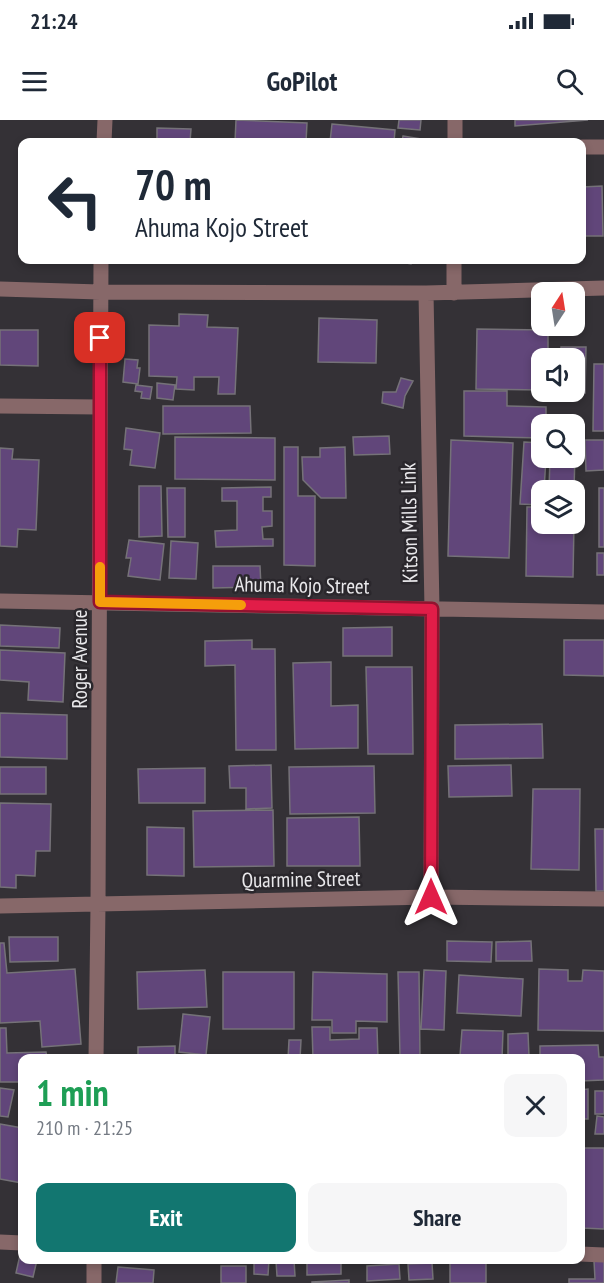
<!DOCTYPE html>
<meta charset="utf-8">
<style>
:root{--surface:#fff;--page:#f6f6f7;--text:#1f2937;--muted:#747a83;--accent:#127670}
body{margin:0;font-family:"PT Sans Narrow",sans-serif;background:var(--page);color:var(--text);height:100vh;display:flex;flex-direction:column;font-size:22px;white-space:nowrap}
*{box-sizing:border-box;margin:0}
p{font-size:20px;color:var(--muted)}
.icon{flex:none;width:33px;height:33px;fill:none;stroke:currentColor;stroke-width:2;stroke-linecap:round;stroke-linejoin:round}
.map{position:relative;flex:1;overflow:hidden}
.details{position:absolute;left:18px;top:934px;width:567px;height:210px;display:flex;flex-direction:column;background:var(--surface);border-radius:12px;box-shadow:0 3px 9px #0003}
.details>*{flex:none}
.banner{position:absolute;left:18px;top:18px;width:568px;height:126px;border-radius:12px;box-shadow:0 3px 9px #0003;background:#fff;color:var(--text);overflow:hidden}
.needle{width:39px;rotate:12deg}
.tools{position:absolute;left:531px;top:162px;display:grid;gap:12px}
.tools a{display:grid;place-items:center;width:54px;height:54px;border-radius:12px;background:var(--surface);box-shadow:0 3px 9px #0003;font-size:30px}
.pin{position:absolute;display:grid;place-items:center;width:51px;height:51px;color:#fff;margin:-26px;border-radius:12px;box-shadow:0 3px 9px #0006}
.me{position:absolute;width:66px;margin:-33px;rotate:0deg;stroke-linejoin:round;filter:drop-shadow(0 0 4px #0008)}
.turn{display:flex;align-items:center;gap:21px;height:126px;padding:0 18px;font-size:27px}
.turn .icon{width:78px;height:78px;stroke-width:2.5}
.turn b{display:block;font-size:42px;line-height:51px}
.round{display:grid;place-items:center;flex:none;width:63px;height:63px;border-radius:12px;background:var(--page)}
.head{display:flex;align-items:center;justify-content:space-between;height:102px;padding:0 18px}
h1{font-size:36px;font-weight:700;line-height:45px;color:#1e9e55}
.button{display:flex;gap:12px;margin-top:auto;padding:12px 18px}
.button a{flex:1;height:69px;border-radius:12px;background:var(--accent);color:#fff;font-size:24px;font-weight:700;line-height:69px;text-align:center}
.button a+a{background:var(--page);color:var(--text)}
.status{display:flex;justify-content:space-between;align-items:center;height:42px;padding:0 30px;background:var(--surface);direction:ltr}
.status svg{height:16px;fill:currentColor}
header{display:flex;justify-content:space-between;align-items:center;height:78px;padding:0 18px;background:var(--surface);font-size:27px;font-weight:700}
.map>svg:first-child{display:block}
</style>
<div class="status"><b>21:24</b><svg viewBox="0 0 49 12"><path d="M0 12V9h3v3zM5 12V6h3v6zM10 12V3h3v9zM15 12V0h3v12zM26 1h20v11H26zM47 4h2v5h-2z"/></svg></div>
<header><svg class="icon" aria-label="menu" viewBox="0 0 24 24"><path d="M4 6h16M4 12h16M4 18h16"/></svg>GoPilot<svg class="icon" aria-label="search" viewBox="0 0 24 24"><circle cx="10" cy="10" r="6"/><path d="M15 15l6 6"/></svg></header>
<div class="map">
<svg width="604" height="1163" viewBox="0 0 604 1163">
<rect width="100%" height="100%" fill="#343136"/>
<!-- building -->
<path fill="#61467a" stroke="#757278" stroke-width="1.5" d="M 236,0 L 307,3 L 306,22 L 235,22 Z
M 399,0 L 421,0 L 420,10 L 398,8 Z
M 515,0 L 588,0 L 515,6 Z
M 332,4 L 395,10 L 394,22 L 330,22 Z
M 157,8 L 191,9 L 190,22 L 157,22 Z
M 403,16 L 422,19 L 421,22 L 402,22 Z
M 602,66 L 603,116 L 582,116 L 582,67 Z
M 390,140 L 412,140 L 411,144 Z
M 179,194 L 208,195 L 207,207 L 238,208 L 235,274 L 218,274 L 219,257 L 194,257 L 194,270 L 176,269 L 177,257 L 149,256 L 149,205 L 179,206 Z
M 319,198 L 377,200 L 376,243 L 318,242 Z
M 477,209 L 548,210 L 548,238 L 542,238 L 542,270 L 476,269 Z
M 0,210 L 38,210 L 38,246 L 0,245 Z
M 561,227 L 586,227 L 585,273 L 561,272 L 574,272 L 574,238 L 561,238 Z
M 125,239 L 138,240 L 137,248 L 140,248 L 138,264 L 123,262 Z
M 594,244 L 604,244 L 604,311 L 593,311 Z
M 401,258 L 413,261 L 405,276 L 403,288 L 382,283 L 383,272 L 396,272 Z
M 157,263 L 175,265 L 173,280 L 157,278 Z
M 136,265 L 152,267 L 150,279 L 141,278 L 142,272 L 135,271 Z
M 464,271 L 507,271 L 507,286 L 546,287 L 546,304 L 542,304 L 542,318 L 464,316 Z
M 163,286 L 250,286 L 251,313 L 163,314 Z
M 126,308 L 160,313 L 155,348 L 130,345 L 132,330 L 124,329 Z
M 389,316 L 390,334 L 354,335 L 353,317 Z
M 175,317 L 275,318 L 275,360 L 175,359 Z
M 451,320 L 513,323 L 509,438 L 448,436 Z
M 585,320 L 604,320 L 604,350 L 586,351 Z
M 524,322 L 542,323 L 542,338 L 546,338 L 544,370 L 542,370 L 542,385 L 520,384 Z
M 284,327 L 298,327 L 298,376 L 315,376 L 315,446 L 284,445 Z
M 345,327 L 346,378 L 321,378 L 303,360 L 302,337 L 320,337 L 320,328 Z
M 0,328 L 13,329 L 12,339 L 39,340 L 36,410 L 18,409 L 17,427 L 0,426 Z
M 575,334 L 574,370 L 549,370 L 550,338 L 574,338 Z
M 139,366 L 161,366 L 162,416 L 139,417 Z
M 271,367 L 271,377 L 263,377 L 263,391 L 272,391 L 272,406 L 262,407 L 263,419 L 273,419 L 273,426 L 216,427 L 215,411 L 237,410 L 237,381 L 222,381 L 222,368 Z
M 167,368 L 185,368 L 185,417 L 168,417 Z
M 599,368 L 604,368 L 604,427 L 599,427 Z
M 527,387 L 542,387 L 542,404 L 574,404 L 573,457 L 526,456 Z
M 129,420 L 164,424 L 160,460 L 128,456 L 131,438 L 126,438 Z
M 171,421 L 198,423 L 196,459 L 169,458 Z
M 597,433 L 604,433 L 604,455 L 597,455 Z
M 213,446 L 260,446 L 261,467 L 213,468 Z
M 0,505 L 60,508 L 59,528 L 0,526 Z
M 392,507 L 392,536 L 343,536 L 343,508 Z
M 252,520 L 252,529 L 275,529 L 276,630 L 236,630 L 235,545 L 205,546 L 205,521 Z
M 564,520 L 604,520 L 604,556 L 564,555 Z
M 0,530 L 65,533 L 63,582 L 28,580 L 29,562 L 0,560 Z
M 331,542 L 331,586 L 358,585 L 358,628 L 295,629 L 293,543 Z
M 366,547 L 412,547 L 413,634 L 368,634 Z
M 0,593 L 67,595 L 67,639 L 0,637 Z
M 542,604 L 543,638 L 455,639 L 455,605 Z
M 271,645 L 272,688 L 246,689 L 246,668 L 230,668 L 229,646 Z
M 511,645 L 512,676 L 449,677 L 448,646 Z
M 374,646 L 375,693 L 290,694 L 289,647 Z
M 0,647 L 46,647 L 46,674 L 0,674 Z
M 205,648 L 205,683 L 139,683 L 138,649 Z
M 533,669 L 580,669 L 579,750 L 531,749 Z
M 0,683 L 51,684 L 50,731 L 36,731 L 35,756 L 16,755 L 16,768 L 0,767 Z
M 273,690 L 274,746 L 194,747 L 193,691 Z
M 359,697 L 360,746 L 287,746 L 287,698 Z
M 147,707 L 184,708 L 184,756 L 147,755 Z
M 595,709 L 604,709 L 604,771 L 596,771 Z
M 9,817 L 58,817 L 58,841 L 10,842 Z
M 447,821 L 492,822 L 491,842 L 447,841 Z
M 531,821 L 532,841 L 496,841 L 496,822 Z
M 0,823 L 4,823 L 7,853 L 75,849 L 81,924 L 42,927 L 40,901 L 0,903 Z
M 539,849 L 568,850 L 568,861 L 582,861 L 583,850 L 604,851 L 604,911 L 538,910 Z
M 205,850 L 207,887 L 138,889 L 137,852 Z
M 424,850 L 446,851 L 444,910 L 421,909 Z
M 223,852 L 294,852 L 294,909 L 223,909 Z
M 313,852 L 387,854 L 387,902 L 356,901 L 356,913 L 332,913 L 332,900 L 312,900 Z
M 398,852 L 419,852 L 420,939 L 383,939 L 383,936 L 400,936 Z
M 459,855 L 523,859 L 521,896 L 457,893 Z
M 183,894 L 210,897 L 206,935 L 179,932 Z
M 312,907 L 330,907 L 330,920 L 359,919 L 359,908 L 377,908 L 378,939 L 313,939 Z
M 0,908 L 6,908 L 7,933 L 46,932 L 47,939 L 22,939 L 22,962 L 0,962 Z
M 462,910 L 503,911 L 502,939 L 450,939 L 450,935 L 460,936 Z
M 528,913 L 529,936 L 508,936 L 508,914 Z
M 289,920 L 301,920 L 300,939 L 288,939 Z
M 598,925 L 599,937 L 604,937 L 604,960 L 580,961 L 580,939 L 540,939 L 540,926 Z
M 175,926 L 175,939 L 212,938 L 212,939 L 138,939 L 138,927 Z
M 219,935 L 275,936 L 275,939 L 219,939 Z
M 0,968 L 14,970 L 8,997 L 0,996 Z
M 588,969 L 588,999 L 580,999 L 580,970 Z
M 595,971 L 604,971 L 604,994 L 595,994 Z
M 597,996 L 604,997 L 604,1014 L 595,1014 Z
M 0,1004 L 22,1008 L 22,1063 L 0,1059 Z
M 582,1028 L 604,1028 L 604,1109 L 582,1108 L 580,1045 L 582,1045 Z
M 20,1135 L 22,1135 L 22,1140 L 37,1140 L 33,1157 L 16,1153 Z
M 254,1140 L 269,1140 L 268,1155 L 254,1154 Z
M 294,1140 L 295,1156 L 277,1156 L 276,1141 Z
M 341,1140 L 341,1154 L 307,1155 L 307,1141 Z
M 450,1140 L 486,1141 L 486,1163 L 450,1163 Z
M 594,1141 L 604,1141 L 604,1163 L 569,1163 L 569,1159 L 595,1159 Z
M 432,1143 L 433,1159 L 409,1160 L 408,1144 Z
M 399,1144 L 400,1159 L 367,1161 L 367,1146 Z
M 221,1146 L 246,1146 L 246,1163 L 221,1163 Z
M 118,1147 L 154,1150 L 153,1163 L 116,1163 Z
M 349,1160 L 349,1163 L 312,1163 L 312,1162 Z"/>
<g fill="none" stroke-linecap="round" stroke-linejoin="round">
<!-- minor -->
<path stroke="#876869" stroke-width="15" d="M 104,22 L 105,0
M 455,22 L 455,0
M 582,27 L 604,27
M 0,169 L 100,172 L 426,173 L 604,168
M 426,173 L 432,489 L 431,777
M 454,173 L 454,140
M 0,286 L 100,287
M 0,481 L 604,492
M 0,786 L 431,777 L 604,779
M 96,939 L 98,785 L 101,140
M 0,1122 L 22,1123
M 580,1134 L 604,1135
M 94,1140 L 94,1163"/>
</g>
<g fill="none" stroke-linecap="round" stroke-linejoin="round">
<!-- route casing -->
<g stroke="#92132f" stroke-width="15">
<path id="route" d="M 100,218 L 100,482 L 432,489 L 431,777"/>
</g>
<!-- route -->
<use href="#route" stroke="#e11d48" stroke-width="10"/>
<!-- slow -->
<path stroke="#f59e0b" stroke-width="10" d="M 100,447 L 100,482 L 241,485"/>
</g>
<g text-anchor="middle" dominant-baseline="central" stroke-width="5" stroke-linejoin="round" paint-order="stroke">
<!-- street labels -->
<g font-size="21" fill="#e9e8eb" stroke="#2a272c">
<text transform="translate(409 403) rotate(-91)">Kitson Mills Link</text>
<text transform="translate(302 465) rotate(1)">Ahuma Kojo Street</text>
<text transform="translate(79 539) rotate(-90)">Roger Avenue</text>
<text transform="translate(301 759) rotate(-1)">Quarmine Street</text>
</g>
</g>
</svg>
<div class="tools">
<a><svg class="needle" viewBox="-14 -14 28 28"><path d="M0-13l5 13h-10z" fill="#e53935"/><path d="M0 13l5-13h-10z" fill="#747a83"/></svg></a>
<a><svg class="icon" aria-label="sound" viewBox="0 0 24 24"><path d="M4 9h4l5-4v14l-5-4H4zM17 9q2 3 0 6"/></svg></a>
<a><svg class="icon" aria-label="search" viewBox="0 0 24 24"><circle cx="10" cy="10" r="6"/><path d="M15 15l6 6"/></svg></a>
<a><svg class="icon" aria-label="layers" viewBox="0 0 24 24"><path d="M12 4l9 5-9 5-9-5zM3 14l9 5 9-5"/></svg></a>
</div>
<div class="pin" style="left:100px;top:218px;background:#d93025"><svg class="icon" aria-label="arrive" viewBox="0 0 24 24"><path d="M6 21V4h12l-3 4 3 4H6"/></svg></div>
<svg class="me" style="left:431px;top:777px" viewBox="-20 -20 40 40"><path d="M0-17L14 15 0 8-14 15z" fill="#e11d48" stroke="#fff" stroke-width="4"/></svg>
<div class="banner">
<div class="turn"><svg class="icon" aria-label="left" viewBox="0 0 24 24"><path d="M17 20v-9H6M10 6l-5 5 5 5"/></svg><div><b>70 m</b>Ahuma Kojo Street</div></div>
</div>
<section class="details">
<div class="head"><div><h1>1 min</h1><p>210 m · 21:25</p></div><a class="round"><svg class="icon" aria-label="close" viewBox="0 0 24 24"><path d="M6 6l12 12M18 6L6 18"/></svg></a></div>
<div class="button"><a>Exit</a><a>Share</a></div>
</section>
</div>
